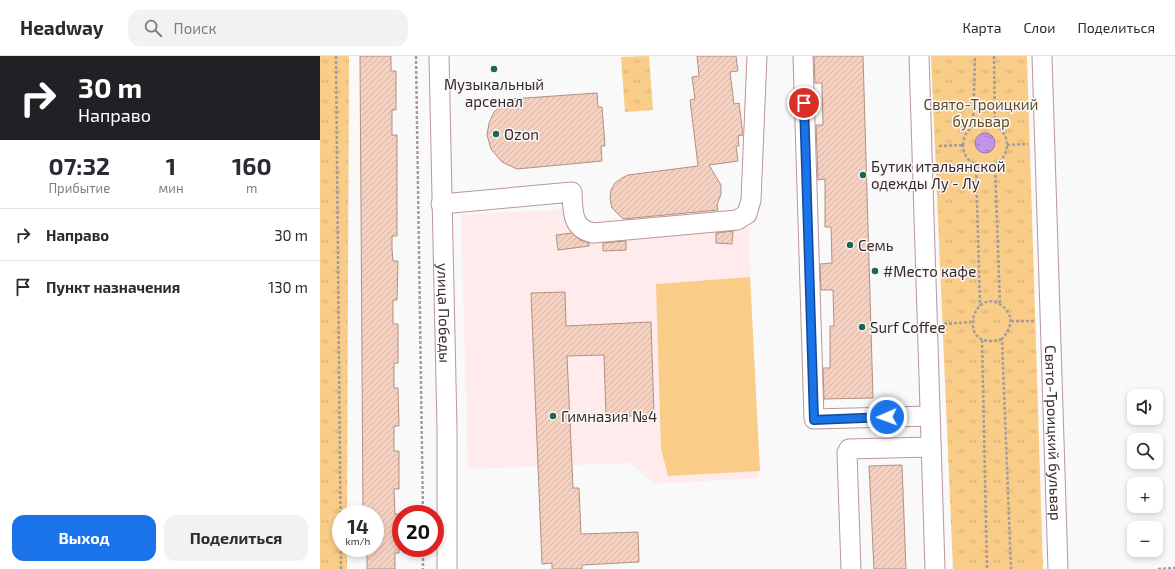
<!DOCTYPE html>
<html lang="ru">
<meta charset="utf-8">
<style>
:root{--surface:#fff;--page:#f2f2f3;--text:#2b2b33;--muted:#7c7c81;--line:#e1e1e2;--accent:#1a73e8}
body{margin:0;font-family:"Exo 2",sans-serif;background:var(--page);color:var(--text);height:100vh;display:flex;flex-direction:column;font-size:15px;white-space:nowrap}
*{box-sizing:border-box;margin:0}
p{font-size:13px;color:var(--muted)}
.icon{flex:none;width:22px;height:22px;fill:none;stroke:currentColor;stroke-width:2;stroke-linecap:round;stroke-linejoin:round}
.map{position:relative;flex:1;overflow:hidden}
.sheet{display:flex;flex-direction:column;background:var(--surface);width:320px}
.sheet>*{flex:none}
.hud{background:#202124;color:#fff;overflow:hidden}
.fabs{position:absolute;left:807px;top:333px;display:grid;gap:8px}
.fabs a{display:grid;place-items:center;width:36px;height:36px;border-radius:8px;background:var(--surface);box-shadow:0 2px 6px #0003;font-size:20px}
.speed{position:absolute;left:12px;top:449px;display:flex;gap:8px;font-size:20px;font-weight:700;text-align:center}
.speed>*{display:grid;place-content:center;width:52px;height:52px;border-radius:50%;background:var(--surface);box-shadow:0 2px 6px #0003;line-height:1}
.speed small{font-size:10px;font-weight:400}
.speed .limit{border:6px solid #d22;background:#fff;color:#111}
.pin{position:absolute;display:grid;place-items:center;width:34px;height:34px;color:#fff;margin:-17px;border:2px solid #fff;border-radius:50%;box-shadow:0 1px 4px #0007}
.me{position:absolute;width:44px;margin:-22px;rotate:268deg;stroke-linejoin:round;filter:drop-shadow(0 0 3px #0008)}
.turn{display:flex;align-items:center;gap:14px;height:84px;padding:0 12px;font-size:18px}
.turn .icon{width:52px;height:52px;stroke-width:2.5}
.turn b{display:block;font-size:28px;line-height:34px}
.eta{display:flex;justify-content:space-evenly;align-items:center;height:68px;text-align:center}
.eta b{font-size:24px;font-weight:700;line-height:28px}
.action{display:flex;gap:8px;margin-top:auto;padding:8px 12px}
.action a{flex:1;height:46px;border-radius:12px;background:var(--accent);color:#fff;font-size:16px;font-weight:700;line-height:46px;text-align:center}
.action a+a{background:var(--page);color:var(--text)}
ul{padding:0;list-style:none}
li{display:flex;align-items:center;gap:12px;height:52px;padding:0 12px;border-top:1px solid var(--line)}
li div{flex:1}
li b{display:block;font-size:15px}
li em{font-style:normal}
header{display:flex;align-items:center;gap:24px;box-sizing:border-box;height:56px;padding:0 20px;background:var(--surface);border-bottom:1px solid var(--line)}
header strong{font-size:19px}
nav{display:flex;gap:22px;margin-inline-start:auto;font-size:14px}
.search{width:280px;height:36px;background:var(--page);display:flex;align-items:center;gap:10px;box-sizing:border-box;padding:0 14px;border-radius:12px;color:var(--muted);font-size:15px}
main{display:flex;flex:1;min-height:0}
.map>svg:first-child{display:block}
</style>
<header>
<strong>Headway</strong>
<div class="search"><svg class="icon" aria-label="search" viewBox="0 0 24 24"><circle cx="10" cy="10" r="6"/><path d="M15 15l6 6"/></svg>Поиск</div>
<nav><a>Карта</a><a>Слои</a><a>Поделиться</a></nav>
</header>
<main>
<section class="sheet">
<div class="hud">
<div class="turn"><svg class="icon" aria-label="right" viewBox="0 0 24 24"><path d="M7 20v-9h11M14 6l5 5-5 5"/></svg><div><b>30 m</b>Направо</div></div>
</div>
<div class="eta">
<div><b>07:32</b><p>Прибытие</p></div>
<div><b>1</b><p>мин</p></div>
<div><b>160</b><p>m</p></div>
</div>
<ul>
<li><svg class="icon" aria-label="right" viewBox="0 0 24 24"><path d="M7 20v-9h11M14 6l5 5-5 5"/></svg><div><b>Направо</b></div><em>30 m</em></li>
<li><svg class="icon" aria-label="arrive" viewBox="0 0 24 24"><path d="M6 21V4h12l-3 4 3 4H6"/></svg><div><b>Пункт назначения</b></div><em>130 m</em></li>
</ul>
<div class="action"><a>Выход</a><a>Поделиться</a></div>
</section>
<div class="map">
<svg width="855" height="513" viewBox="0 0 855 513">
<defs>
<pattern id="park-tufts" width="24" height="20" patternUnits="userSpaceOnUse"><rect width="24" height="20" fill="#f9cd88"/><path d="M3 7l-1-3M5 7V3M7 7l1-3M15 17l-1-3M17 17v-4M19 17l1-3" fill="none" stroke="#d6b076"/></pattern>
<pattern id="water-ripples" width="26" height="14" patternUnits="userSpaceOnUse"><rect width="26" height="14" fill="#c194e7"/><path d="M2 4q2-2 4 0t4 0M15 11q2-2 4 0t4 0" fill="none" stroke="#9e79bb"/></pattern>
<pattern id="building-hatch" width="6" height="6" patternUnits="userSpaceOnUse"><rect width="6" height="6" fill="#f5d1c1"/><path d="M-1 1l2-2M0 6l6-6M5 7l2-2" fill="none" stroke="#d3b3a6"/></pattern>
</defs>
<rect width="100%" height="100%" fill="#f9f9f9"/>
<!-- built -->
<path fill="#ffebec" d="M 249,153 L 258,172 L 428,160 L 439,422 L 333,428 L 311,407 L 148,413 L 141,159 Z"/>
<!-- green -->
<path fill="#f9cd88" d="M 430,221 L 440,415 L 348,420 L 341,393 L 336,228 Z"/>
<!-- park -->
<path fill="url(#park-tufts)" d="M 0,0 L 29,0 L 27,458 L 21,458 L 21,492 L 27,492 L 27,513 L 0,513 Z
M 329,0 L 333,54 L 305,56 L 301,1 Z
M 611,0 L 707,0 L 723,513 L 633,513 Z"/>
<!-- water -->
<path fill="url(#water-ripples)" stroke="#9874ae" d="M655 87a10 10 0 1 1 20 0a10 10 0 1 1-20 0Z"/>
<!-- building -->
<path fill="url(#building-hatch)" stroke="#b19081" d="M 40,0 L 71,0 L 71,15 L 76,15 L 76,54 L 72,54 L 72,79 L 77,79 L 77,180 L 72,180 L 72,193 L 73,205 L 78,205 L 77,244 L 73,244 L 73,268 L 78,268 L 78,307 L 74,307 L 74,332 L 78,332 L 79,370 L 74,370 L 74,395 L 79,395 L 79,433 L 74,433 L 75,458 L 79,458 L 79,497 L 75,497 L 75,513 L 47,513 L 47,492 L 55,492 L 55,458 L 43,458 Z
M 377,0 L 416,0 L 418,15 L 410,16 L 414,48 L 419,47 L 423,79 L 418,80 L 419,90 L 416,90 L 418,105 L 389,109 L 401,129 L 401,138 L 397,149 L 398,154 L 303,163 L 292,152 L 290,143 L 291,134 L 295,127 L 302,122 L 308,119 L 378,110 L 370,44 L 375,43 L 372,21 L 379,20 Z
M 494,0 L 543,0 L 553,342 L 504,343 L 503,312 L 510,312 L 510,270 L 514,270 L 513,234 L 501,234 L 500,208 L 512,207 L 511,171 L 505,171 L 505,123 L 498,124 L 496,69 L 503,69 L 502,33 L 502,27 L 495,27 Z
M 277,37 L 278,51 L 282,51 L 285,90 L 281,90 L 282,105 L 197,113 L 182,106 L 171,93 L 167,79 L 169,67 L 174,56 L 186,46 L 191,43 Z
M 413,175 L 412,188 L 396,187 L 396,177 Z
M 252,177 L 260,184 L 269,187 L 269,190 L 238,194 L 236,179 Z
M 306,185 L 306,194 L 283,195 L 283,187 Z
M 245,236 L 246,270 L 331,266 L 334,359 L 286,361 L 284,299 L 247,300 L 253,432 L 259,432 L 261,478 L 318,476 L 319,506 L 262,509 L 262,513 L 232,513 L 232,507 L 222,508 L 211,237 Z
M 582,409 L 586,513 L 554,513 L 549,410 Z"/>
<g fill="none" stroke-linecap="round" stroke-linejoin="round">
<!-- minor casing -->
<g stroke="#bb9699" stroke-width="21">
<g id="minor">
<path id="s1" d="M 119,0 L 127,373 L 127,513"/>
<path d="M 483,0 L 494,363 L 610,360"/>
<path d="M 599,0 L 615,513"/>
<path id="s2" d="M 722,0 L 738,513"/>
<path d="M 121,148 L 252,136 C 253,155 251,172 273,177 L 417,164 L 427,158 L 431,144 L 437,0"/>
<path d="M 531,513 L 527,397 L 529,393 L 611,391"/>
</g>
</g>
<!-- path -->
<path stroke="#a29c9c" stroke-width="2.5" stroke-dasharray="3 2" stroke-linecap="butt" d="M 16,0 L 21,513
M 96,0 L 103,458
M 674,0 L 675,69
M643 89a22 22 0 1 1 44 0a22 22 0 1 1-44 0Z
M 653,70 L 655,0
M 687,89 L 708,88
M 619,90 L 643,89
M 656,109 L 660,250
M 675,109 L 680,248
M 691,265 L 714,265
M 624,268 L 651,266
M 682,283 C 635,297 652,229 681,249 C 695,259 692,272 682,283 L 691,513
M 662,284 L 667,513
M 103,492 L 103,513
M 838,513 L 855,512"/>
<!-- minor -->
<use href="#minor" stroke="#fff" stroke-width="19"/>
</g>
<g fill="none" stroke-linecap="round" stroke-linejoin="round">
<!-- route casing -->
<g stroke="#114b97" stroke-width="10">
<path id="route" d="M 484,47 L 494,364 L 567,361"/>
</g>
<!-- route -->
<use href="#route" stroke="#1a73e8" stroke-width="7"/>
</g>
<!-- markers -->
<g fill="#206455" stroke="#f9f9f9" stroke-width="1.5">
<circle cx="174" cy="13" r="4"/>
<circle cx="176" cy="78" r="4"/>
<circle cx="543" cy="119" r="4"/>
<circle cx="530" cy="189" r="4"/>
<circle cx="555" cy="215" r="4"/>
<circle cx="542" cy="271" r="4"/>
<circle cx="233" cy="360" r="4"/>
</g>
<g text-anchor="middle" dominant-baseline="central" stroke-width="3" stroke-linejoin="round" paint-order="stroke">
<!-- poi labels -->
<g font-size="15" fill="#38292a" stroke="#f9f9f9" text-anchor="start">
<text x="174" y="28" text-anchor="middle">Музыкальный<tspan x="174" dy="17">арсенал</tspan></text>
<text x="184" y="78">Ozon</text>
<text x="551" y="110">Бутик итальянской<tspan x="551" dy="17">одежды Лу - Лу</tspan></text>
<text x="538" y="189">Семь</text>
<text x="563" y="215">#Место кафе</text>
<text x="550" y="271">Surf Coffee</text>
<text x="241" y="360">Гимназия №4</text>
</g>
<!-- park labels -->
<g font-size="15" fill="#614a24" stroke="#f9f9f9">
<text x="661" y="48">Свято-Троицкий<tspan x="661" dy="17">бульвар</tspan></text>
</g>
<!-- street labels -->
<g font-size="15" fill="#38292a" stroke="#f9f9f9">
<text stroke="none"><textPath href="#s1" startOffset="257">улица Победы</textPath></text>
<text stroke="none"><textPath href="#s2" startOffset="377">Свято-Троицкий бульвар</textPath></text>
</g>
</g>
</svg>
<div class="fabs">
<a><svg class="icon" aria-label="sound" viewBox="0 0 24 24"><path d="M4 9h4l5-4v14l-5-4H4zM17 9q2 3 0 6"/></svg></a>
<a><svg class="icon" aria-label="search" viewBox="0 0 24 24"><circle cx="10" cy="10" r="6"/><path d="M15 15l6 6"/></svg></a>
<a>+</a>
<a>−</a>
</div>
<div class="speed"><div>14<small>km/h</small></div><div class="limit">20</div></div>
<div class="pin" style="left:484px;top:47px;background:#d93025"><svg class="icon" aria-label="arrive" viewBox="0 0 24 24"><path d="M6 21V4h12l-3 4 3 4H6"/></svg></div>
<svg class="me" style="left:567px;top:361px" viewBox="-20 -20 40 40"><circle r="17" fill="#1a73e8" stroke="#fff" stroke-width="3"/><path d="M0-11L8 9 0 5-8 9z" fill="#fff"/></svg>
</div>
</main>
